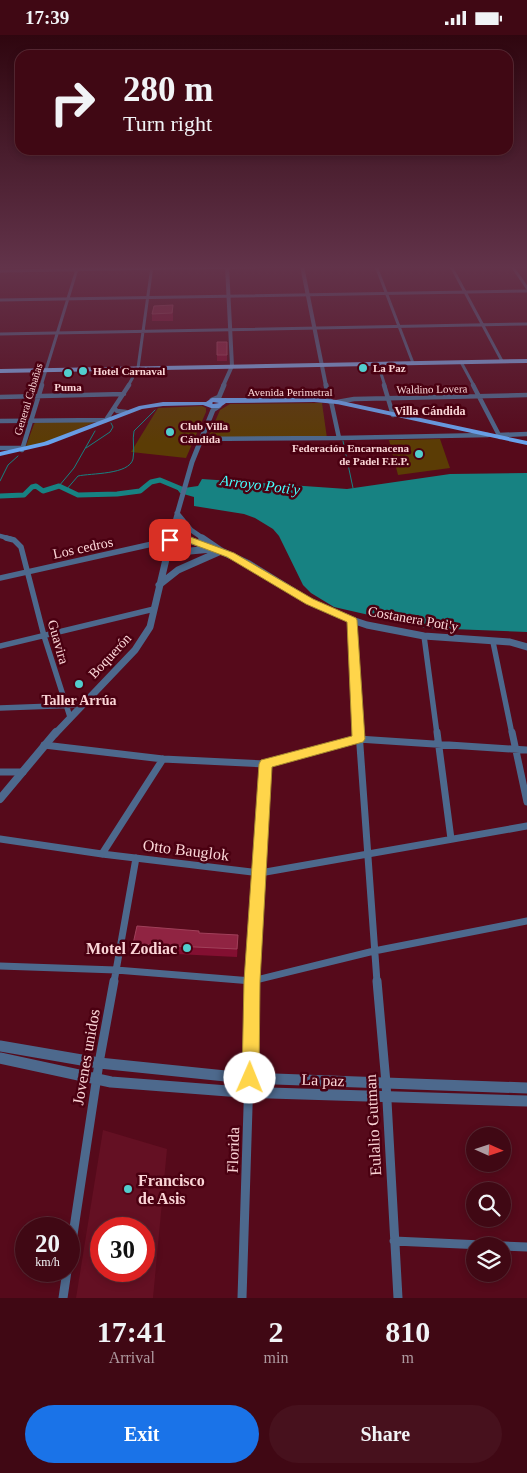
<!DOCTYPE html>
<meta charset="utf-8">
<style>
:root{--surface:#400814;--page:#47111d;--text:#f1f3f6;--muted:#ae9aa0;--line:#592934;--accent:#1a73e8}
body{margin:0;font-family:"Times New Roman",serif;background:var(--page);color:var(--text);height:100vh;display:flex;flex-direction:column;font-size:19px;white-space:nowrap}
*{box-sizing:border-box;margin:0}
p{font-size:16px;color:var(--muted)}
.icon{flex:none;width:28px;height:28px;fill:none;stroke:currentColor;stroke-width:2;stroke-linecap:round;stroke-linejoin:round}
.map{position:relative;height:1263px;overflow:hidden}
.details{display:flex;flex-direction:column;background:var(--surface);flex:1}
.details>*{flex:none}
.top-card{position:absolute;left:15px;top:15px;width:498px;height:105px;border-radius:15px;box-shadow:0 2px 8px #0003,0 0 0 1px var(--line);background:#400814;color:var(--text);overflow:hidden}
.needle{width:32px;rotate:93deg}
.fabs{position:absolute;left:466px;top:1092px;display:grid;gap:10px}
.fabs a{display:grid;place-items:center;width:45px;height:45px;border-radius:50%;background:var(--surface);box-shadow:0 2px 8px #0003,0 0 0 1px var(--line);font-size:25px}
.speed{position:absolute;left:15px;top:1182px;display:flex;gap:10px;font-size:25px;font-weight:700;text-align:center}
.speed>*{display:grid;place-content:center;width:65px;height:65px;border-radius:50%;background:var(--surface);box-shadow:0 2px 8px #0003,0 0 0 1px var(--line);line-height:1}
.speed small{font-size:12px;font-weight:400}
.speed .limit{border:8px solid #d22;background:#fff;color:#111}
.pin{position:absolute;display:grid;place-items:center;width:42px;height:42px;color:#fff;margin:-21px;border-radius:10px;box-shadow:0 2px 8px #0006}
.me{position:absolute;width:55px;margin:-28px;rotate:1deg;stroke-linejoin:round;filter:drop-shadow(0 0 4px #0008)}
.turn{display:flex;align-items:center;gap:18px;height:105px;padding:0 25px;font-size:22px}
.turn .icon{width:65px;height:65px;stroke-width:2.5}
.turn b{display:block;font-size:35px;line-height:42px}
.eta{display:flex;justify-content:space-evenly;align-items:center;height:85px;text-align:center}
.eta b{font-size:30px;font-weight:600;line-height:35px}
.action{display:flex;gap:10px;margin-top:auto;padding:10px 25px}
.action a{flex:1;height:58px;border-radius:30px;background:var(--accent);color:#fff;font-size:20px;font-weight:600;line-height:58px;text-align:center}
.action a+a{background:var(--page);color:var(--text)}
.status{display:flex;justify-content:space-between;align-items:center;height:35px;padding:0 25px;background:var(--surface);direction:ltr}
.status svg{height:14px;fill:currentColor}
.map>svg:first-child{display:block}
</style>
<div class="status"><b>17:39</b><svg viewBox="0 0 49 12"><path d="M0 12V9h3v3zM5 12V6h3v6zM10 12V3h3v9zM15 12V0h3v12zM26 1h20v11H26zM47 4h2v5h-2z"/></svg></div>
<div class="map">
<svg width="527" height="1263" viewBox="0 0 527 1263">
<rect width="100%" height="100%" fill="#560a1b"/>
<!-- built -->
<path fill="#641023" fill-rule="evenodd" d="M 103,1095 L 167,1114 L 153,1263 L 76,1263 ZM 101,1194 L 144,1194 L 144,1236 L 101,1236 Z"/>
<!-- green -->
<path fill="#5b3c05" d="M 322,368 L 327,403 L 208,403 L 220,375 L 230,369 Z
M 202,371 L 206,373 L 206,377 L 186,423 L 131,417 L 158,373 Z
M 36,387 L 95,387 L 45,408 L 28,412 L 26,411 L 34,389 Z
M 440,404 L 450,433 L 398,440 L 389,405 Z"/>
<!-- water -->
<path fill="#178282" d="M 527,438 L 527,597 L 426,593 L 334,572 L 311,558 L 303,550 L 279,501 L 273,494 L 255,483 L 244,479 L 194,471 L 194,462 L 180,458 L 177,454 L 198,451 L 202,444 L 347,454 L 450,439 Z"/>
<g fill="none" stroke-linecap="round" stroke-linejoin="round">
<!-- stream -->
<path stroke="#178282" stroke-width="1" d="M 343,406 L 353,453
M 86,413 L 110,397 L 113,392 L 111,388
M 0,446 L 8,430 L 18,421
M 59,451 L 74,433 L 95,396
M 66,455 L 78,441 C 91,438 129,440 133,424 C 135,415 132,405 134,396 L 155,375"/>
<!-- canal -->
<path stroke="#178282" stroke-width="5" d="M 0,461 L 24,460 L 32,452 L 36,451 L 43,456 L 59,451 L 78,460 L 117,459 L 140,456 L 151,447 L 160,445 L 184,455"/>
<!-- minor-far4 -->
<path stroke="#4d698d" stroke-width="3" d="M 376,231 L 413,328
M 451,231 L 502,326
M 512,231 L 527,253
M 0,236 L 293,231
M 0,265 L 527,256
M 0,299 L 527,289
M 461,327 L 474,351
M 378,329 L 385,351
M 41,351 L 78,231
M 128,351 L 138,333 L 152,231"/>
<!-- minor-far3 -->
<path stroke="#4d698d" stroke-width="4.5" d="M 384,350 L 393,380
M 473,350 L 500,402
M 0,362 L 124,359
M 331,366 L 339,403 L 488,400
M 337,367 L 354,364 L 527,360
M 114,373 L 117,376 L 126,377
M 0,386 L 106,385 L 129,350
M 499,400 L 527,399
M 199,404 L 339,403
M 0,413 L 23,413
M 22,415 L 42,350
M 0,501 L 11,504"/>
<!-- minor-far2 -->
<path stroke="#4d698d" stroke-width="5.5" d="M 6,503 L 14,505 L 21,512 L 44,601 L 70,682
M 0,543 L 170,505
M 352,585 L 360,699
M 424,601 L 437,699
M 493,607 L 512,699
M 0,611 L 154,574
M 0,673 L 81,670"/>
<!-- minor-far1 -->
<path stroke="#4d698d" stroke-width="7" d="M 359,697 L 377,947
M 437,697 L 451,804
M 512,697 L 527,767
M 44,710 L 163,724 L 265,729 L 358,704 L 527,715
M 0,737 L 23,737
M 0,804 L 102,819 L 260,838 L 527,791
M 102,819 L 163,724
M 0,931 L 116,935 L 252,946 L 374,916 L 527,886
M 114,947 L 136,823
M 252,947 L 265,729"/>
<!-- minor -->
<path stroke="#4d698d" stroke-width="9" d="M 249,946 L 253,946
M 377,946 L 386,1048 L 398,1263
M 394,1206 L 527,1212
M 69,1226 L 99,1028 L 114,946
M 63,1263 L 67,1236
M 242,1263 L 252,946"/>
<!-- tertiary-far4 -->
<path stroke="#4d698d" stroke-width="4" d="M 302,231 L 326,351
M 223,351 L 232,331 L 227,231"/>
<!-- tertiary-far3 -->
<path stroke="#4d698d" stroke-width="5" d="M 326,350 L 329,366
M 212,365 L 219,362 L 224,350
M 177,478 L 191,495 L 204,504
M 170,504 L 192,427 L 213,375 L 219,371
M 177,504 L 188,504"/>
<!-- tertiary-far2 -->
<path stroke="#4d698d" stroke-width="7" d="M 202,503 L 221,516 L 249,529 L 309,566 L 352,585 L 367,590 L 424,601 L 510,607 L 527,612
M 170,505 L 185,503 L 210,513
M 168,514 L 179,517 L 212,514
M 159,550 L 178,535 L 221,516
M 55,699 L 135,615 L 150,592 L 171,503"/>
<!-- tertiary-far1 -->
<path stroke="#4d698d" stroke-width="8" d="M 0,764 L 56,697"/>
<!-- tertiary -->
<path stroke="#4d698d" stroke-width="11" d="M 0,1011 L 99,1028 L 245,1043 L 527,1053
M 0,1023 L 111,1047 L 241,1057 L 527,1066"/>
<!-- primary -->
<path fill="#68a3ed" fill-rule="evenodd" d="M 212,363 L 314,363 L 337,365 L 527,406 L 527,410 L 337,369 L 314,367 L 226,368 L 219,373 L 211,373 L 203,370 L 163,371 L 142,374 L 48,410 L 0,421 L 0,417 L 44,407 L 139,371 L 163,367 L 206,367 ZM 213,367 L 219,368 L 213,369 L 212,368 Z"/>
<!-- trunk -->
<path fill="#7caeee" fill-rule="evenodd" d="M 527,324 L 527,328 L 0,338 L 0,334 Z"/>
</g>
<!-- wall -->
<path fill="#830f31" d="M 173,270 L 173,286 L 152,286 L 152,279 Z
M 217,307 L 227,307 L 227,326 L 217,326 Z
M 199,898 L 238,908 L 237,922 L 135,917 L 133,909 Z"/>
<!-- shaded-wall -->
<path fill="#6c0420" d="M 238,900 L 238,908 L 237,922 L 237,914 Z"/>
<!-- building -->
<path fill="#902442" stroke="#a1405a" d="M 173,270 L 172,278 L 152,279 L 154,271 Z
M 217,307 L 227,307 L 227,320 L 217,320 Z
M 137,891 L 199,896 L 199,898 L 238,900 L 237,914 L 133,909 Z"/>
<!-- sky -->
<linearGradient id="sky" x2="0" y2="1"><stop stop-color="#2f060f"/><stop offset="0.57" stop-color="#62334a"/><stop offset="1" stop-color="#62334a" stop-opacity="0"/></linearGradient>
<rect width="527" height="408" fill="url(#sky)"/>
<!-- route -->
<path fill="#ffd54a" stroke="#a68a30" d="M 185,500 L 234,518 L 313,564 L 356,583 L 357,585 L 365,704 L 363,707 L 272,732 L 260,946 L 259,1043 L 256,1049 L 250,1051 L 244,1049 L 242,1043 L 244,946 L 259,729 L 261,725 L 265,724 L 352,701 L 347,587 L 306,569 L 227,522 L 184,506 L 170,508 L 165,505 L 170,502 Z"/>
<!-- markers -->
<g fill="#52cdcd" stroke="#4a0011" stroke-width="2">
<circle cx="363" cy="333" r="5"/>
<circle cx="83" cy="336" r="5"/>
<circle cx="68" cy="338" r="5"/>
<circle cx="170" cy="397" r="5"/>
<circle cx="419" cy="419" r="5"/>
<circle cx="79" cy="649" r="5"/>
<circle cx="187" cy="913" r="5"/>
<circle cx="128" cy="1154" r="5"/>
</g>
<g text-anchor="middle" dominant-baseline="central" stroke-width="5" stroke-linejoin="round" paint-order="stroke">
<!-- far-poi labels -->
<g font-size="11" font-weight="bold" fill="#fbd5d7" stroke="#4a0011" text-anchor="start">
<text x="373" y="333">La Paz</text>
<text x="93" y="336">Hotel Carnaval</text>
<text x="68" y="352" text-anchor="middle">Puma</text>
<text x="180" y="391">Club Villa<tspan x="180" dy="13">Cándida</tspan></text>
<text x="409" y="413" text-anchor="end">Federación Encarnacena<tspan x="409" dy="13">de Padel F.E.P.</tspan></text>
</g>
<!-- far-street labels -->
<g font-size="11" fill="#fbd5d7" stroke="#4a0011">
<text transform="translate(432 354) rotate(-1)">Waldino Lovera</text>
<text x="290" y="357">Avenida Perimetral</text>
<text transform="translate(28 364) rotate(-73)">General Cabañas</text>
</g>
<!-- far-neighbourhood labels -->
<g font-size="12" font-weight="bold" fill="#fbd5d7" stroke="#4a0011">
<text x="430" y="376">Villa Cándida</text>
</g>
<!-- street labels -->
<g font-size="14" fill="#fbd5d7" stroke="#4a0011">
<text transform="translate(83 513) rotate(-12)">Los cedros</text>
<text transform="translate(413 584) rotate(10)">Costanera Poti'y</text>
<text transform="translate(58 607) rotate(74)">Guavira</text>
<text transform="translate(110 621) rotate(-47)">Boquerón</text>
</g>
<!-- poi labels -->
<g font-size="14" font-weight="bold" fill="#fbd5d7" stroke="#4a0011">
<text x="79" y="665">Taller Arrúa</text>
</g>
<!-- water labels -->
<g font-size="15" font-style="italic" fill="#4ff" stroke="#4a0011">
<text transform="translate(260 450) rotate(7)">Arroyo Poti'y</text>
</g>
<!-- near-street labels -->
<g font-size="16" fill="#fbd5d7" stroke="#4a0011">
<text transform="translate(186 815) rotate(7)">Otto Bauglok</text>
<text transform="translate(86 1022) rotate(-80)">Jovenes unidos</text>
<text transform="translate(323 1045) rotate(2)">La paz</text>
<text transform="translate(373 1090) rotate(-93)">Eulalio Gutman</text>
<text transform="translate(233 1115) rotate(-88)">Florida</text>
</g>
<!-- near-poi labels -->
<g font-size="16" font-weight="bold" fill="#fbd5d7" stroke="#4a0011" text-anchor="end">
<text x="177" y="913">Motel Zodiac</text>
<text x="138" y="1145" text-anchor="start">Francisco<tspan x="138" dy="18">de Asis</tspan></text>
</g>
</g>
</svg>
<div class="fabs">
<a><svg class="needle" viewBox="-14 -14 28 28"><path d="M0-13l5 13h-10z" fill="#e53935"/><path d="M0 13l5-13h-10z" fill="#ae9aa0"/></svg></a>
<a><svg class="icon" aria-label="search" viewBox="0 0 24 24"><circle cx="10" cy="10" r="6"/><path d="M15 15l6 6"/></svg></a>
<a><svg class="icon" aria-label="layers" viewBox="0 0 24 24"><path d="M12 4l9 5-9 5-9-5zM3 14l9 5 9-5"/></svg></a>
</div>
<div class="speed"><div>20<small>km/h</small></div><div class="limit">30</div></div>
<div class="pin" style="left:170px;top:505px;background:#d93025"><svg class="icon" aria-label="arrive" viewBox="0 0 24 24"><path d="M6 21V4h12l-3 4 3 4H6"/></svg></div>
<svg class="me" style="left:250px;top:1043px" viewBox="-20 -20 40 40"><circle r="19" fill="#fff"/><path d="M0-13L10 11 0 6-10 11z" fill="#ffd54a"/></svg>
<div class="top-card">
<div class="turn"><svg class="icon" aria-label="right" viewBox="0 0 24 24"><path d="M7 20v-9h11M14 6l5 5-5 5"/></svg><div><b>280 m</b>Turn right</div></div>
</div>
</div>
<section class="details">
<div class="eta">
<div><b>17:41</b><p>Arrival</p></div>
<div><b>2</b><p>min</p></div>
<div><b>810</b><p>m</p></div>
</div>
<div class="action"><a>Exit</a><a>Share</a></div>
</section>
